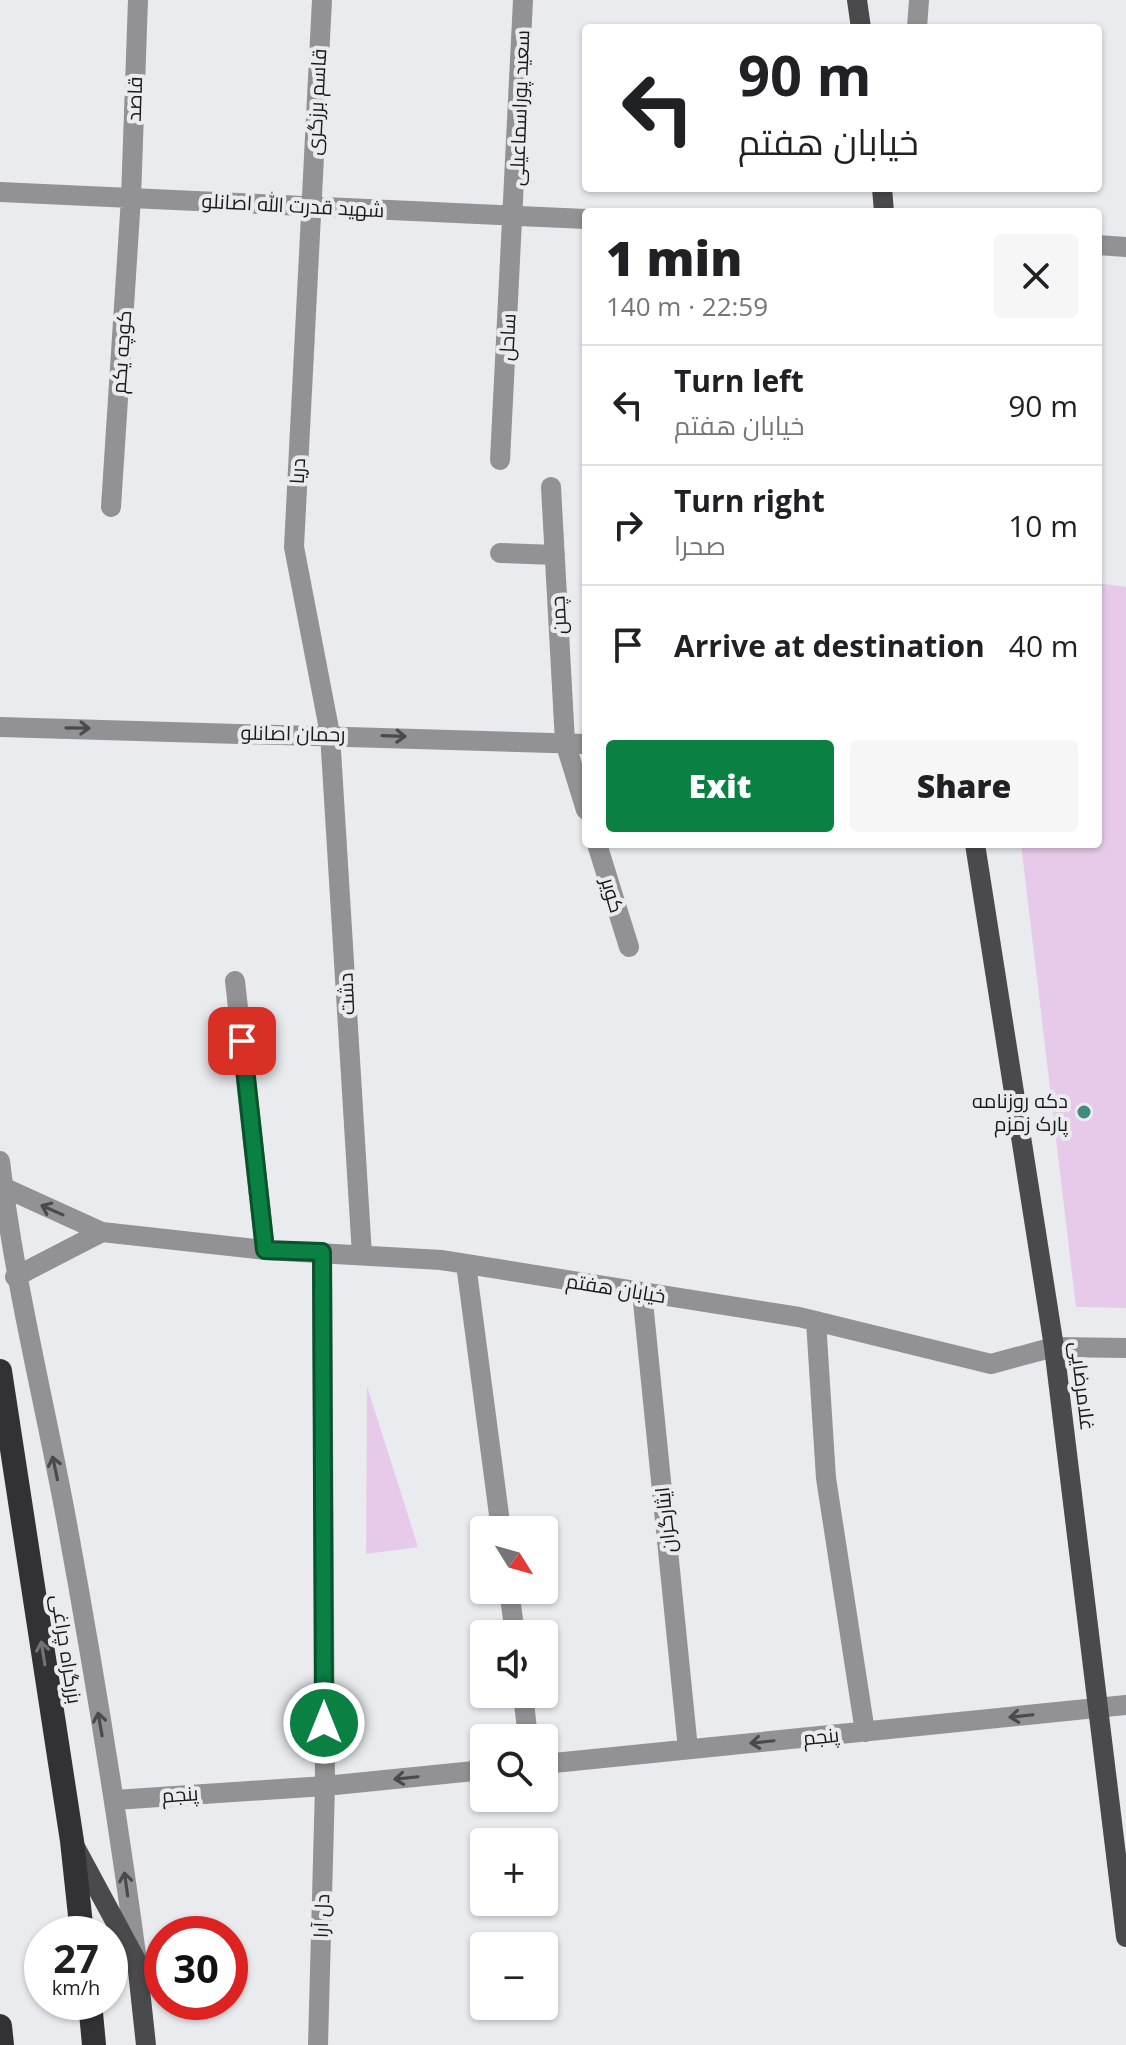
<!DOCTYPE html>
<meta charset="utf-8">
<style>
:root{--surface:#fff;--page:#f6f6f6;--text:#202124;--muted:#757577;--line:#e0e0e0;--accent:#0b8043}
body{margin:0;font-family:"Open Sans",Cairo,sans-serif;background:var(--page);color:var(--text);height:100vh;display:flex;flex-direction:column;font-size:30px;white-space:nowrap}
*{box-sizing:border-box;margin:0}
p{font-size:26px;color:var(--muted)}
.icon{flex:none;width:44px;height:44px;fill:none;stroke:currentColor;stroke-width:2;stroke-linecap:round;stroke-linejoin:round}
.map{position:relative;flex:1;overflow:hidden}
.panel{position:absolute;left:582px;top:208px;width:520px;height:640px;display:flex;flex-direction:column;background:var(--surface);border-radius:8px;box-shadow:0 2px 6px #0004}
.panel>*{flex:none}
.guide{position:absolute;left:582px;top:24px;width:520px;height:168px;border-radius:8px;box-shadow:0 2px 6px #0004;background:#fff;color:var(--text);overflow:hidden}
.needle{width:52px;rotate:127deg}
.fabs{position:absolute;left:470px;top:1516px;display:grid;gap:16px}
.fabs a{display:grid;place-items:center;width:88px;height:88px;border-radius:8px;background:var(--surface);box-shadow:0 2px 6px #0004;font-size:40px}
.speed{position:absolute;left:24px;top:1916px;display:flex;gap:16px;font-size:40px;font-weight:700;text-align:center}
.speed>*{display:grid;place-content:center;width:104px;height:104px;border-radius:50%;background:var(--surface);box-shadow:0 2px 6px #0004;line-height:1}
.speed small{font-size:20px;font-weight:400}
.speed .limit{border:12px solid #d22;background:#fff;color:#111}
.pin{position:absolute;display:grid;place-items:center;width:68px;height:68px;color:#fff;margin:-34px;border-radius:16px;box-shadow:0 4px 12px #0006}
.me{position:absolute;width:88px;margin:-44px;rotate:0deg;stroke-linejoin:round;filter:drop-shadow(0 0 6px #0008)}
.turn{display:flex;align-items:center;gap:28px;height:168px;padding:0 24px;font-size:36px}
.turn .icon{width:104px;height:104px;stroke-width:2.5}
.turn b{display:block;font-size:56px;line-height:68px}
.round{display:grid;place-items:center;flex:none;width:84px;height:84px;border-radius:8px;background:var(--page)}
.overview{display:flex;align-items:center;justify-content:space-between;height:136px;padding:0 24px}
h1{font-size:48px;font-weight:800;line-height:60px}
.primary-button{display:flex;gap:16px;margin-top:auto;padding:16px 24px}
.primary-button a{flex:1;height:92px;border-radius:8px;background:var(--accent);color:#fff;font-size:32px;font-weight:800;line-height:92px;text-align:center}
.primary-button a+a{background:var(--page);color:var(--text)}
ul{padding:0;list-style:none}
li{display:flex;align-items:center;gap:24px;height:120px;padding:0 24px;border-top:2px solid var(--line)}
li div{flex:1}
li b{display:block;font-size:30px}
li em{font-style:normal}
.map>svg:first-child{display:block}
</style>
<div class="map">
<svg width="1126" height="2045" viewBox="0 0 1126 2045">
<rect width="100%" height="100%" fill="#eaebef"/>
<!-- green -->
<path fill="#e7caea" d="M 1098,583 L 1126,587 L 1126,1308 L 1076,1307 L 1021,844 L 1098,844 Z
M 367,1386 L 418,1547 L 366,1554 Z"/>
<g fill="none" stroke-linecap="round" stroke-linejoin="round">
<!-- minor -->
<path stroke="#929193" stroke-width="20" d="M 322,0 L 294,547 L 330,734 L 362,1255
M 917,28 L 919,0
M 0,192 L 586,219
M 1098,245 L 1126,247
M 500,460 L 523,0
M 551,487 L 565,742 L 586,810
M 111,507 L 131,198 L 138,0
M 500,553 L 555,555
M 0,727 L 586,744
M 597,844 L 629,947
M 235,981 L 265,1250
M 0,1161 C 14,1282 44,1399 66,1518 C 93,1665 117,1813 137,1961
M 3,1187 L 102,1232 L 265,1250 L 441,1260 L 799,1317 L 991,1364 L 1054,1347 L 1126,1348
M 466,1264 L 501,1530
M 15,1277 L 102,1232
M 642,1292 L 688,1749
M 816,1321 L 826,1478 L 865,1732
M 509,1590 L 515,1634
M 523,1694 L 528,1738
M 544,1764 L 1126,1705
M 115,1800 L 325,1786 L 484,1770
M 318,2045 L 325,1786 L 322,1252"/>
<!-- major -->
<path stroke="#4a494c" stroke-width="20" d="M 857,0 L 861,28
M 882,188 L 884,212
M 975,844 L 1054,1347 L 1126,1937
M 74,1845 L 137,1962 L 146,2045"/>
<!-- highway -->
<path stroke="#323134" stroke-width="24" d="M 0,1371 L 72,1841 L 82,1934
M 90,2002 L 94,2045
M 0,2026 L 2,2045"/>
</g>
<!-- one-way arrows -->
<defs><path id="oneway-shaft" d="M-6 0H5M1.5-3L5.5 0L1.5 3" fill="none" stroke-width="1.6" stroke-linecap="round" stroke-linejoin="round" transform="scale(2)"/></defs>
<g stroke="#4a4a4b">
<use href="#oneway-shaft" transform="translate(78 728) rotate(1)"/>
<use href="#oneway-shaft" transform="translate(394 736) rotate(2)"/>
<use href="#oneway-shaft" transform="translate(52 1210) rotate(-156)"/>
<use href="#oneway-shaft" transform="translate(55 1468) rotate(-102)"/>
<use href="#oneway-shaft" transform="translate(1021 1716) rotate(174)"/>
<use href="#oneway-shaft" transform="translate(100 1724) rotate(-100)"/>
<use href="#oneway-shaft" transform="translate(762 1742) rotate(174)"/>
<use href="#oneway-shaft" transform="translate(406 1778) rotate(174)"/>
<use href="#oneway-shaft" transform="translate(126 1884) rotate(-98)"/>
</g>
<use stroke="#727275" href="#oneway-shaft" transform="translate(43 1653) rotate(-99)"/>
<g fill="none" stroke-linecap="round" stroke-linejoin="round">
<!-- route casing -->
<g stroke="#07532c" stroke-width="20">
<path id="route" d="M 242,1041 L 265,1250 L 322,1252 L 324,1723"/>
</g>
<!-- route -->
<use href="#route" stroke="#0b8043" stroke-width="14"/>
</g>
<!-- markers -->
<circle fill="#45897e" stroke="#eaebef" stroke-width="3" cx="1084" cy="1112" r="8"/>
<g text-anchor="middle" dominant-baseline="central" stroke-width="8" stroke-linejoin="round" paint-order="stroke">
<!-- street labels -->
<g font-size="20" fill="#1a1a1b" stroke="#eaebef">
<text transform="translate(134 99) rotate(-88)">قاصد</text>
<text transform="translate(316 102) rotate(-87)">قاسم برزگری</text>
<text transform="translate(519 108) rotate(-88)">سعید پوراسماعیلی</text>
<text transform="translate(293 205) rotate(3)">شهید قدرت الله اصانلو</text>
<text transform="translate(507 337) rotate(-87)">ساحل</text>
<text transform="translate(121 352) rotate(-86)">کوچه یکم</text>
<text transform="translate(297 471) rotate(-87)">دریا</text>
<text transform="translate(558 615) rotate(-93)">چمن</text>
<text transform="translate(293 733) rotate(1)">رحمان اصانلو</text>
<text transform="translate(613 895) rotate(73)">کویر</text>
<text transform="translate(346 994) rotate(-93)">دشت</text>
<text transform="translate(616 1288) rotate(9)">خیابان هفتم</text>
<text transform="translate(1083 1386) rotate(83)">غلامرضایی</text>
<text transform="translate(665 1520) rotate(-96)">ایثارگران</text>
<text transform="translate(67 1649) rotate(81)">بزرگراه چراغی</text>
<text transform="translate(821 1736) rotate(-6)">پنجم</text>
<text transform="translate(180 1794) rotate(-4)">پنجم</text>
<text transform="translate(321 1916) rotate(-88)">دل آرا</text>
</g>
<!-- poi labels -->
<g font-size="20" fill="#1a1a1b" stroke="#eaebef" text-anchor="end">
<text x="1068" y="1100">دکه روزنامه<tspan x="1068" dy="23">پارک زمزم</tspan></text>
</g>
</g>
</svg>
<div class="fabs">
<a><svg class="needle" viewBox="-14 -14 28 28"><path d="M0-13l5 13h-10z" fill="#e53935"/><path d="M0 13l5-13h-10z" fill="#757577"/></svg></a>
<a><svg class="icon" aria-label="sound" viewBox="0 0 24 24"><path d="M4 9h4l5-4v14l-5-4H4zM17 9q2 3 0 6"/></svg></a>
<a><svg class="icon" aria-label="search" viewBox="0 0 24 24"><circle cx="10" cy="10" r="6"/><path d="M15 15l6 6"/></svg></a>
<a>+</a>
<a>−</a>
</div>
<div class="speed"><div>27<small>km/h</small></div><div class="limit">30</div></div>
<div class="pin" style="left:242px;top:1041px;background:#d93025"><svg class="icon" aria-label="arrive" viewBox="0 0 24 24"><path d="M6 21V4h12l-3 4 3 4H6"/></svg></div>
<svg class="me" style="left:324px;top:1723px" viewBox="-20 -20 40 40"><circle r="17" fill="#0b8043" stroke="#fff" stroke-width="3"/><path d="M0-11L8 9 0 5-8 9z" fill="#fff"/></svg>
<div class="guide">
<div class="turn"><svg class="icon" aria-label="left" viewBox="0 0 24 24"><path d="M17 20v-9H6M10 6l-5 5 5 5"/></svg><div><b>90 m</b>خیابان هفتم</div></div>
</div>
<section class="panel">
<div class="overview"><div><h1>1 min</h1><p>140 m · 22:59</p></div><a class="round"><svg class="icon" aria-label="close" viewBox="0 0 24 24"><path d="M6 6l12 12M18 6L6 18"/></svg></a></div>
<ul>
<li><svg class="icon" aria-label="left" viewBox="0 0 24 24"><path d="M17 20v-9H6M10 6l-5 5 5 5"/></svg><div><b>Turn left</b><p>خیابان هفتم</p></div><em>90 m</em></li>
<li><svg class="icon" aria-label="right" viewBox="0 0 24 24"><path d="M7 20v-9h11M14 6l5 5-5 5"/></svg><div><b>Turn right</b><p>صحرا</p></div><em>10 m</em></li>
<li><svg class="icon" aria-label="arrive" viewBox="0 0 24 24"><path d="M6 21V4h12l-3 4 3 4H6"/></svg><div><b>Arrive at destination</b></div><em>40 m</em></li>
</ul>
<div class="primary-button"><a>Exit</a><a>Share</a></div>
</section>
</div>
